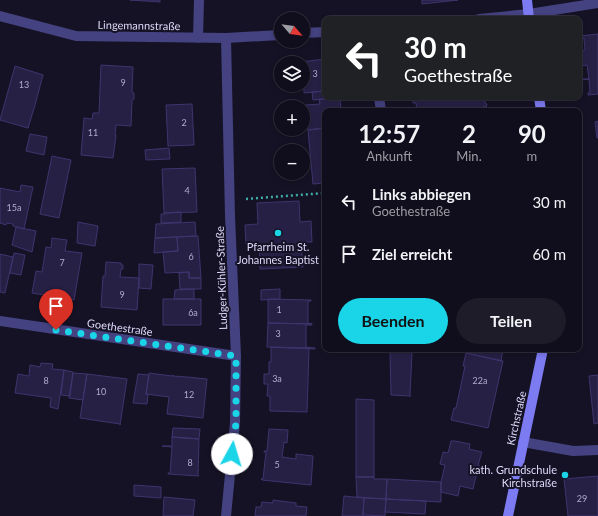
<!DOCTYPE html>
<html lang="de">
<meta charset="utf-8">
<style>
:root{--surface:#100e1c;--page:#1e1c29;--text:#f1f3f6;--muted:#9c9ca3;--line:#302e3b;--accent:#1ad4e8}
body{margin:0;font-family:Lato,sans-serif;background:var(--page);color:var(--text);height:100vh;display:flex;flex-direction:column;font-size:15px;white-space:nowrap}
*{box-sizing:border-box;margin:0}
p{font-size:13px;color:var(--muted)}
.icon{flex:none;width:22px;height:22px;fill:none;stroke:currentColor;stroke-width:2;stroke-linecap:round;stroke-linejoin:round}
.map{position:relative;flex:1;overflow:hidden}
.sheet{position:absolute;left:322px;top:108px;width:260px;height:244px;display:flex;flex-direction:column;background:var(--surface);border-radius:8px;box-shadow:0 2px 6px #0003,0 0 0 1px var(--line)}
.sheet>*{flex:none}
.top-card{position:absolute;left:322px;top:16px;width:260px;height:84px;border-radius:8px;box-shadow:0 2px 6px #0003,0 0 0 1px var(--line);background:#202124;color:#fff;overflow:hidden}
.needle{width:26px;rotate:118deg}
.buttons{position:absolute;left:274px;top:12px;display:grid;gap:8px}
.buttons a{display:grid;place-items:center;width:36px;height:36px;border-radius:50%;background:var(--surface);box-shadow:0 2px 6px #0003,0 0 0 1px var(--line);font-size:20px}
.pin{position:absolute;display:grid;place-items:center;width:34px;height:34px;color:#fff;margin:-41px -17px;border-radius:50% 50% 50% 0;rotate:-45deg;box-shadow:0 0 4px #0007}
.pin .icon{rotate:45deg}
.me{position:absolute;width:44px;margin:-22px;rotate:6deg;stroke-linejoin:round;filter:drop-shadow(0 0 3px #0008)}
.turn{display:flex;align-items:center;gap:14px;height:84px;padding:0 16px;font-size:18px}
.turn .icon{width:52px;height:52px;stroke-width:2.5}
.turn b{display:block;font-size:28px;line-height:34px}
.eta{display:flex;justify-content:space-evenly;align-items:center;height:68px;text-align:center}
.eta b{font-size:24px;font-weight:700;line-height:28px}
.button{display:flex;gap:8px;margin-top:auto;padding:8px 16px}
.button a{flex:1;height:46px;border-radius:24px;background:var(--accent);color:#111;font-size:16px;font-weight:700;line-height:46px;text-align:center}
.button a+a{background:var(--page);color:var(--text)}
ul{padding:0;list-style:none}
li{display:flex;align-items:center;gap:12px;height:52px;padding:0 16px}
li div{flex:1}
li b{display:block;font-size:15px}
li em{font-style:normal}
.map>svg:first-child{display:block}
</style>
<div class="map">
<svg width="598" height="516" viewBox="0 0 598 516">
<rect width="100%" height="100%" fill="#151225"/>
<!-- building -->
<path fill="#272045" stroke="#3f346e" d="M 130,0 L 160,0 L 160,2 Z
M 422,0 L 458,0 L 422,4 Z
M 598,34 L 598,94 L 588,95 L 588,93 L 590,93 L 589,79 L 581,80 L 581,79 L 589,79 L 587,65 L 580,66 L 579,51 L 585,50 L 584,38 L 581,39 L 580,36 Z
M 325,59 L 325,91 L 304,93 L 303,63 L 302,63 L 301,62 Z
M 101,65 L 133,67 L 132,91 L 133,93 L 134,93 L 134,99 L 132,100 L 131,126 L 116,125 L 115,135 L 116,135 L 113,158 L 81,155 L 84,118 L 92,119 L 93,113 L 99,113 Z
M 15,66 L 43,75 L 35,105 L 28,128 L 0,120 Z
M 324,91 L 325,97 L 340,97 L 341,111 L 325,111 L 325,128 L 308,130 L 306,105 L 320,104 L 319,99 L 325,99 Z
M 324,91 L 325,99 L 313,100 L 312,92 Z
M 416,97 L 486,97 L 486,98 L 485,99 L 485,103 L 487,104 L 486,107 L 484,106 L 482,109 L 482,111 L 417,111 L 416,103 L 413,103 L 413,100 L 416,100 Z
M 192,104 L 194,145 L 168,146 L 166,105 Z
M 598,121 L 598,138 L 597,138 L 595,122 Z
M 325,128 L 325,183 L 313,184 L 308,130 Z
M 30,134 L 47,137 L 44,155 L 26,151 Z
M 169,148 L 170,159 L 146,160 L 145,150 Z
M 52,156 L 71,160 L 59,218 L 40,214 Z
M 195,168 L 197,212 L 164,213 L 162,169 Z
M 21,185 L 33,187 L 24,229 L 13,226 L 13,224 L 7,223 L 6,225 L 0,223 L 0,188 L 20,192 Z
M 299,201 L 300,222 L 311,221 L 312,242 L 301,242 L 303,267 L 260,269 L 259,244 L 246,244 L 245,225 L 258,224 L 257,203 Z
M 181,212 L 181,222 L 161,223 L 161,214 L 165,214 L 164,213 Z
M 78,222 L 98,226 L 95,246 L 77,243 Z
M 195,222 L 196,236 L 155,238 L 156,224 Z
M 16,227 L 36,231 L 32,252 L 12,245 Z
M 198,236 L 201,278 L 189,278 L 189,272 L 165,273 L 163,252 L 178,251 L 177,237 Z
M 177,237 L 178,251 L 154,253 L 155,238 Z
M 52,238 L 67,240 L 65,251 L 82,253 L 74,300 L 32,293 L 36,271 L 42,272 L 46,247 L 51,248 Z
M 14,253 L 25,255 L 21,275 L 10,273 Z
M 0,254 L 13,257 L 5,293 L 0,292 Z
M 106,262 L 121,263 L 121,265 L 123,265 L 123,269 L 121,269 L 120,277 L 139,278 L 137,310 L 101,307 L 103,276 L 105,276 Z
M 139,264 L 153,265 L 151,289 L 139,288 Z
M 189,272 L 189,278 L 201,278 L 201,289 L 180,289 L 179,273 Z
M 194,289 L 194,299 L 174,299 L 175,290 Z
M 280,289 L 280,299 L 261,300 L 261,290 Z
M 163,299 L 201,299 L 201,325 L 163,325 Z
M 268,299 L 311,300 L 311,301 L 308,301 L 308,323 L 312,324 L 268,323 Z
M 268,323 L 312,324 L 312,325 L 306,325 L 306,347 L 315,348 L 315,349 L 267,347 Z
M 271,347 L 309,348 L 307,412 L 270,411 L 270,396 L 267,396 L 268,384 L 264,384 L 264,374 L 269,374 L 269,362 L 271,362 Z
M 467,349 L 503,349 L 501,361 L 466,353 Z
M 390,351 L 412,352 L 410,395 L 411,396 L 391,395 Z
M 466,353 L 503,361 L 488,428 L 451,420 L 454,408 L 456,408 L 465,366 L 463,366 Z
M 41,363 L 53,364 L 52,369 L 64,370 L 58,409 L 50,407 L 51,398 L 15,393 L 18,374 L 29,376 L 30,365 L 40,367 Z
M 64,370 L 73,372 L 70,396 L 61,395 Z
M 73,373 L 87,374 L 83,400 L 69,398 Z
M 149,373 L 172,376 L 173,375 L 173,376 L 187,377 L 188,377 L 197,378 L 207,379 L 203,418 L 167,414 L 169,397 L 146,394 Z
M 87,374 L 127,379 L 120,425 L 120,424 L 80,418 Z
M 138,374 L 149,375 L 146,394 L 148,395 L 147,404 L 133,403 Z
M 598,375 L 598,423 L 594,424 L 589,376 Z
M 356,399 L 374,400 L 374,477 L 356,477 Z
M 173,428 L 200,429 L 199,439 L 172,437 Z
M 269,429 L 288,430 L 287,443 L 284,442 L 282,457 L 296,459 L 296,454 L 313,456 L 311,485 L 262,480 L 261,479 L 263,479 L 266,452 L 264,452 L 264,451 L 267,451 Z
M 172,437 L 199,439 L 198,475 L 199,476 L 168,474 L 168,473 L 170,473 L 172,447 L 162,446 L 172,446 Z
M 451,441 L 455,441 L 470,444 L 469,449 L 482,452 L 478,465 L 480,466 L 482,469 L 480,475 L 476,476 L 473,489 L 460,486 L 458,496 L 441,492 L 441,482 L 445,465 L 440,464 L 443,452 L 448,453 Z
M 598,476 L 598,516 L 568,516 L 564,479 Z
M 356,477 L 374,477 L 374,479 L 387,479 L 386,499 L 357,497 Z
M 387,479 L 441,482 L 441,502 L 386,499 Z
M 134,485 L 161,487 L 161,498 L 134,496 Z
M 344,496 L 364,498 L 363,516 L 342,516 Z
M 164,497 L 195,500 L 193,516 L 163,516 Z
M 364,498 L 386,499 L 385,516 L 363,515 Z
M 386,499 L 426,501 L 425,514 L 385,512 Z
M 273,500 L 296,503 L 296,506 L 307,507 L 306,516 L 255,516 L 256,507 L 261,507 L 262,502 L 273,503 Z"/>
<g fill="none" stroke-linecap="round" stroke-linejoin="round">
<!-- path -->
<path stroke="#3cada6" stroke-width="2.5" stroke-dasharray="2 3" stroke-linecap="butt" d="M 246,199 L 325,193"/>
<!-- lane -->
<path stroke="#444280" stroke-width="10" d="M 379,97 L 381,111
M 523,442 L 573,451 L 598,450"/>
<!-- street -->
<path stroke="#444280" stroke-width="10" d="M 0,16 L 76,36 L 226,38 L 281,35
M 479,19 L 529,14 L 598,3
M 303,33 L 325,32
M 198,38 L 199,0
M 0,321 L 236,356
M 226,516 L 235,423 L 236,356 L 230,216 L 226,38"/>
<!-- secondary -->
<path stroke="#7d7bf2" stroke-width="10" d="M 527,0 L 529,19
M 539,97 L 541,111
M 508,516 L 543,349"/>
</g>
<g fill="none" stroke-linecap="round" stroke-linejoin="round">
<!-- route -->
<path stroke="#1ad4e8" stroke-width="7" stroke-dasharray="0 12.6" d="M 56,330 L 236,356 L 236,423 L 232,454"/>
</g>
<!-- markers -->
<g fill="#1ad4e8" stroke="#151225" stroke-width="1.5">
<circle cx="278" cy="233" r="4"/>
<circle cx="565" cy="475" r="4"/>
</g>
<g text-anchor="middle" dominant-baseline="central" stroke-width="4" stroke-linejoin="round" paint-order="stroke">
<!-- number labels -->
<g font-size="9" fill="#b0acce">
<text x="315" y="73">3</text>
<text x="123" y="82">9</text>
<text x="24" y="84">13</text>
<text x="184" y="122">2</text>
<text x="93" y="132">11</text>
<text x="187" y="190">4</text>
<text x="14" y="207">15a</text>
<text x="191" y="256">6</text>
<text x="62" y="262">7</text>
<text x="122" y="294">9</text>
<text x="279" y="309">1</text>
<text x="193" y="312">6a</text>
<text x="278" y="333">3</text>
<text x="277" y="378">3a</text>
<text x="46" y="380">8</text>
<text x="480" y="380">22a</text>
<text x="101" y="391">10</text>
<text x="189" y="394">12</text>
<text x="190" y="462">8</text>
<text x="277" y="464">5</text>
<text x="582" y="498">29</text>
</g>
<!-- street labels -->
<g font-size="11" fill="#dedafb" stroke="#151225">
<text transform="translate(139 25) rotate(1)">Lingemannstraße</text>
<text transform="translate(221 278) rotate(-92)">Ludger-Kühler-Straße</text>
<text transform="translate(120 327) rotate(8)">Goethestraße</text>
<text transform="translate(516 418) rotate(-77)">Kirchstraße</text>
</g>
<!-- poi labels -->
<g font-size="11" fill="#dedafb" stroke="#151225">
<text x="278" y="246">Pfarrheim St.<tspan x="278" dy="13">Johannes Baptist</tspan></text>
<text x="557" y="469" text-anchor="end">kath. Grundschule<tspan x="557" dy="13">Kirchstraße</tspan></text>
</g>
</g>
</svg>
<div class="buttons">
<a><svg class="needle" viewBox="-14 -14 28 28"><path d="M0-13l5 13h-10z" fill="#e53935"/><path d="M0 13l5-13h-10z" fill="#9c9ca3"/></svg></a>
<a><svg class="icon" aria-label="layers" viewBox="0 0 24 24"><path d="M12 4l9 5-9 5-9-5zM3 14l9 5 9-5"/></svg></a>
<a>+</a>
<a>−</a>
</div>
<div class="pin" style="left:56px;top:330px;background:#d93025"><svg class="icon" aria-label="arrive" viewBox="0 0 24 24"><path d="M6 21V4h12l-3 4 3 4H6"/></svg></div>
<svg class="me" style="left:232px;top:454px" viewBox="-20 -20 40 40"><circle r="19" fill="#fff"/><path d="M0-13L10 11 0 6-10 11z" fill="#1ad4e8"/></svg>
<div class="top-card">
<div class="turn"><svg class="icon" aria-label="left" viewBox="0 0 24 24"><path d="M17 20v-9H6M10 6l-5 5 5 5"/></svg><div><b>30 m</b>Goethestraße</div></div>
</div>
<section class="sheet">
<div class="eta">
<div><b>12:57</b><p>Ankunft</p></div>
<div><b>2</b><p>Min.</p></div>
<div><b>90</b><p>m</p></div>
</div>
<ul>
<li><svg class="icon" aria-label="left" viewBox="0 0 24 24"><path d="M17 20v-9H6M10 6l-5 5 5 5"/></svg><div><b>Links abbiegen</b><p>Goethestraße</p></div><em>30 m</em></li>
<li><svg class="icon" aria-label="arrive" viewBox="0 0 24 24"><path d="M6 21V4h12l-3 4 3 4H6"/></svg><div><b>Ziel erreicht</b></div><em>60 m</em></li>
</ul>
<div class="button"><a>Beenden</a><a>Teilen</a></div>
</section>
</div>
